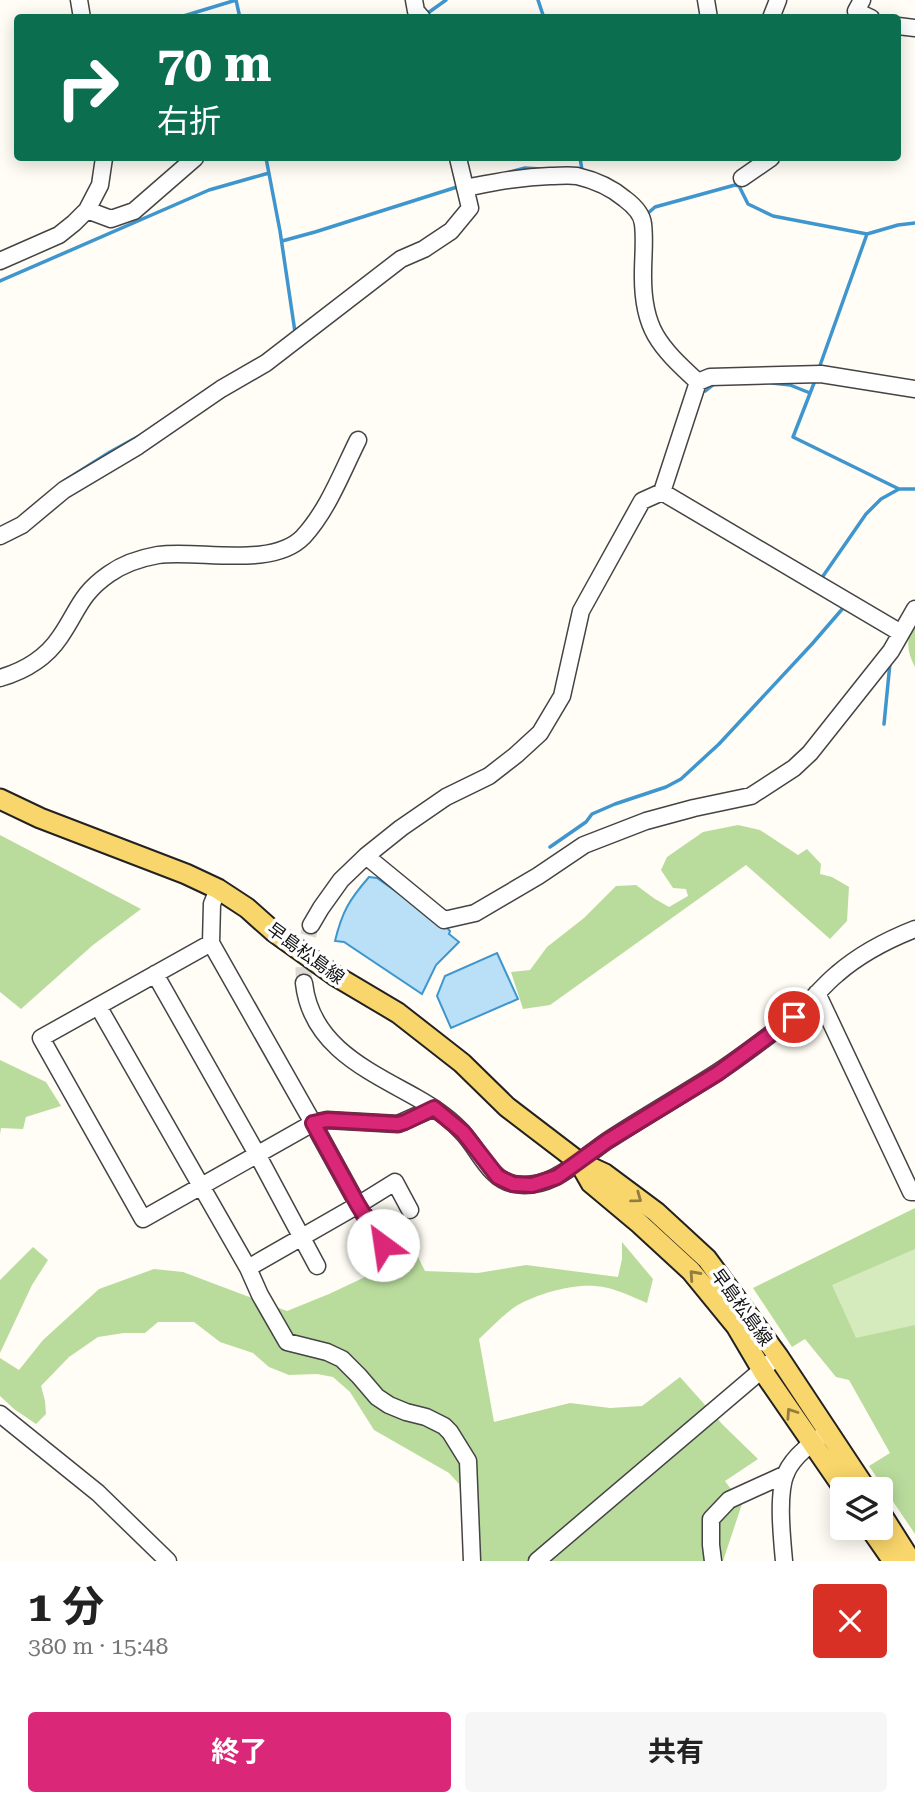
<!DOCTYPE html>
<html lang="ja">
<meta charset="utf-8">
<style>
:root{--surface:#fff;--page:#f6f6f6;--text:#222;--muted:#767676;--accent:#db2777}
body{margin:0;font-family:"Roboto Serif","Noto Sans JP",serif;background:var(--page);color:var(--text);height:100vh;display:flex;flex-direction:column;font-size:26px;white-space:nowrap}
*{box-sizing:border-box;margin:0}
p{font-size:23px;color:var(--muted)}
.icon{flex:none;width:38px;height:38px;fill:none;stroke:currentColor;stroke-width:2;stroke-linecap:round;stroke-linejoin:round}
.map{position:relative;height:1561px;overflow:hidden}
.sheet{display:flex;flex-direction:column;background:var(--surface);flex:1}
.sheet>*{flex:none}
.banner{position:absolute;left:14px;top:14px;width:887px;height:147px;border-radius:7px;box-shadow:0 4px 18px #0003;background:#0b6e4f;color:#fff;overflow:hidden}
.fabs{position:absolute;left:830px;top:1477px;display:grid;gap:14px}
.fabs a{display:grid;place-items:center;width:63px;height:63px;border-radius:7px;background:var(--surface);box-shadow:0 4px 18px #0003;font-size:35px}
.pin{position:absolute;display:grid;place-items:center;width:60px;height:60px;color:#fff;margin:-30px;border:4px solid #fff;border-radius:50%;box-shadow:0 2px 7px #0007}
.me{position:absolute;width:77px;margin:-38px;rotate:329deg;stroke-linejoin:round;filter:drop-shadow(0 0 5px #0008)}
.turn{display:flex;align-items:center;gap:24px;height:147px;padding:0 28px;font-size:32px}
.turn .icon{width:91px;height:91px;stroke-width:2.5}
.turn b{display:block;font-size:49px;line-height:60px}
.round{display:grid;place-items:center;flex:none;width:74px;height:74px;border-radius:7px;background:var(--page)}
.headline{display:flex;align-items:center;justify-content:space-between;height:119px;padding:0 28px}
h1{font-size:42px;font-weight:700;line-height:52px}
.cta{display:flex;gap:14px;margin-top:auto;padding:14px 28px}
.cta a{flex:1;height:80px;border-radius:7px;background:var(--accent);color:#fff;font-size:28px;font-weight:700;line-height:80px;text-align:center}
.cta a+a{background:var(--page);color:var(--text)}
.map>svg:first-child{display:block}
</style>
<div class="map">
<svg width="915" height="1561" viewBox="0 0 915 1561">
<rect width="100%" height="100%" fill="#fffdf5"/>
<!-- green -->
<path fill="#d5ebbd" d="M 915,1246 L 915,1339 L 854,1340 L 829,1283 Z"/>
<!-- forest -->
<path fill="#b9dc9c" d="M 915,621 L 915,667 C 906,651 906,637 915,621 Z
M 738,825 L 760,830 L 798,855 L 807,849 L 821,864 L 820,874 L 832,877 L 849,887 L 847,921 L 830,939 L 746,865 L 550,1005 L 523,1009 L 511,972 L 530,970 L 547,947 L 584,918 L 616,886 L 636,885 L 655,899 L 669,907 L 688,896 L 686,889 L 673,888 L 661,870 L 667,857 L 703,832 Z
M 0,835 L 141,909 L 93,945 L 21,1009 L 0,992 Z
M 0,1060 L 46,1082 L 61,1106 L 26,1117 L 23,1129 L 1,1128 L 0,1135 Z
M 915,1208 L 915,1249 L 832,1285 L 856,1338 L 915,1325 L 915,1534 L 869,1466 L 890,1453 L 849,1380 L 836,1377 L 805,1339 L 792,1347 L 753,1288 Z
M 622,1242 L 653,1279 L 647,1303 C 630,1296 613,1287 595,1286 C 571,1284 531,1295 512,1309 C 500,1318 490,1329 479,1339 L 494,1422 L 570,1403 L 610,1408 L 642,1406 L 680,1377 L 723,1425 L 758,1459 L 725,1481 L 742,1504 L 723,1561 L 470,1561 L 459,1484 L 449,1473 L 374,1430 L 350,1392 L 333,1377 L 317,1374 L 289,1375 L 269,1367 L 253,1353 L 220,1342 L 194,1322 L 158,1322 L 145,1333 L 124,1333 L 98,1337 L 69,1357 L 41,1386 L 45,1401 L 46,1414 L 36,1424 L 14,1409 L 0,1396 L 0,1358 L 19,1370 L 43,1340 L 99,1289 L 154,1269 L 183,1272 L 287,1311 L 329,1294 L 416,1253 L 425,1271 L 478,1273 L 526,1265 L 618,1277 L 622,1259 Z
M 33,1247 L 48,1260 L 32,1285 L 0,1353 L 0,1280 Z"/>
<!-- water -->
<path fill="#b9e0f7" stroke="#3f96cf" stroke-width="2" d="M 369,877 L 377,878 L 446,927 L 450,931 L 449,934 L 459,942 L 436,965 L 422,994 L 344,942 L 335,941 C 342,912 349,900 369,877 Z
M 497,953 L 518,999 L 451,1028 L 437,996 L 445,976 Z"/>
<g fill="none" stroke-linecap="round" stroke-linejoin="round">
<!-- stream -->
<path stroke="#3f96cf" stroke-width="3.5" d="M 236,0 L 240,18
M 538,0 L 544,18
M 425,15 L 446,0
M 177,18 L 236,0
M 266,158 L 280,231 L 295,332 L 293,334
M 580,158 L 582,170
M 510,172 L 525,168 L 540,169
M 647,214 L 655,207 L 735,185 L 739,186 L 748,204 L 773,216 L 867,234 L 898,225 L 915,223
M 282,241 L 315,232 L 457,187
M 0,281 L 209,190 L 269,173
M 818,371 L 867,234
M 816,378 L 793,437 L 899,489 L 915,489
M 772,383 L 790,385 L 810,393
M 704,388 L 705,391 L 714,384 L 718,384
M 64,481 L 110,452 L 141,435
M 823,580 L 821,579 L 866,514 L 881,499 L 899,489
M 884,724 L 890,663
M 550,847 L 586,822 L 592,814 L 615,804 L 666,787 L 681,779 L 719,744 L 812,644 L 844,607"/>
<!-- minor-tunnel -->
<path stroke="#dbdad3" stroke-width="16" stroke-dasharray="16 8" stroke-linecap="butt" d="M 304,983 L 303,954 L 311,925"/>
<!-- minor casing -->
<g stroke="#444" stroke-width="19">
<path id="minor" d="M 79,0 L 82,18
M 414,0 L 416,11 L 422,18
M 706,0 L 709,18
M 862,0 L 856,11 L 871,18
M 771,18 L 778,0
M 898,26 L 915,28
M 742,178 L 771,158
M 465,188 C 496,182 519,177 550,176 C 559,176 568,175 577,176 C 594,180 612,188 625,199 C 633,205 642,214 643,224 C 645,240 643,257 643,273 C 642,329 659,346 698,382
M 87,210 L 100,185 L 104,158
M 0,261 L 59,235 L 74,223 L 87,210 L 111,219 L 134,211 L 195,158
M 662,492 L 901,633
M 0,536 L 22,525 L 64,490 L 138,446 L 221,389 L 266,363 L 401,259 L 424,249 L 451,231 L 470,208 L 458,158
M 0,678 C 24,671 46,658 60,637 C 78,611 80,594 109,574 C 123,564 141,558 158,555 C 197,549 272,569 303,537 C 328,510 342,472 358,440
M 366,856 L 444,920 L 475,913 L 538,876 L 584,845 L 646,821 L 694,808 L 751,796 L 794,768 L 810,753 L 891,651 L 915,609
M 218,889 L 212,904 L 211,943 L 313,1123 L 358,1205 L 248,1268
M 311,925 L 321,908 L 341,880 L 366,856 L 401,828 L 446,797 L 489,776 L 516,755 L 540,733 L 562,696 L 581,611 L 642,501 L 662,492 L 698,382 L 710,377 L 821,374 L 915,389
M 211,943 L 41,1038 L 143,1219 L 313,1123 L 327,1120 L 398,1124 L 434,1108
M 155,974 L 257,1154 L 317,1266
M 304,983 C 311,1046 367,1070 417,1098 C 433,1107 450,1118 463,1133 C 479,1150 489,1179 514,1184 C 551,1191 579,1160 607,1141 C 642,1118 679,1097 715,1074 C 740,1058 764,1039 788,1021 C 806,1008 820,988 837,974 C 860,954 887,940 915,929
M 817,993 L 911,1192 L 915,1192
M 98,1006 L 248,1268 L 260,1295 L 287,1342 L 327,1352 L 342,1359 L 359,1376 L 377,1397 L 389,1405 L 406,1412 L 426,1417 L 444,1426 L 450,1432 L 468,1461 L 472,1561
M 383,1245 L 358,1205 L 395,1182 L 410,1210
M 0,1414 L 98,1493 L 168,1561
M 537,1561 L 778,1356
M 713,1561 L 711,1545 L 711,1519 L 729,1500 L 786,1474
M 784,1561 C 782,1538 777,1494 786,1473 C 794,1455 813,1442 829,1431"/>
</g>
<!-- major casing -->
<g stroke="#222" stroke-width="23">
<path id="major" d="M 0,799 L 40,818 L 186,874 L 218,889 L 247,908 L 274,932 L 334,975 L 398,1013 L 462,1063 L 507,1107 L 579,1162 L 605,1174 L 656,1212 L 707,1259 L 778,1356 L 866,1489
M 579,1162 L 591,1183 L 640,1224 L 691,1271 L 736,1326 L 762,1370 L 844,1489
M 880,1512 L 911,1561
M 870,1528 L 893,1561"/>
</g>
<!-- minor -->
<use href="#minor" stroke="#fff" stroke-width="16"/>
<!-- major -->
<use href="#major" stroke="#f9d66b" stroke-width="19"/>
</g>
<!-- one-way arrows -->
<defs><path id="oneway-chevron" d="M-2-3.5L2.5 0L-2 3.5" fill="none" stroke-width="1.6" stroke-linecap="round" stroke-linejoin="round" transform="scale(1.75)"/></defs>
<g stroke="#917d42">
<use href="#oneway-chevron" transform="translate(637 1198) rotate(36)"/>
<use href="#oneway-chevron" transform="translate(694 1275) rotate(-132)"/>
<use href="#oneway-chevron" transform="translate(791 1413) rotate(-124)"/>
</g>
<g fill="none" stroke-linecap="round" stroke-linejoin="round">
<!-- route casing -->
<g stroke="#8e194d" stroke-width="18">
<path id="route" d="M 383,1245 L 358,1205 L 313,1123 L 327,1120 L 398,1124 L 405,1122 L 434,1108 L 463,1132 L 498,1177 L 513,1184 L 532,1185 L 557,1177 L 607,1141 L 718,1073 L 794,1017"/>
</g>
<!-- route -->
<use href="#route" stroke="#db2777" stroke-width="12"/>
</g>
<g text-anchor="middle" dominant-baseline="central" stroke-width="7" stroke-linejoin="round" paint-order="stroke">
<!-- street labels -->
<g font-size="18" fill="#111" stroke="#fff">
<text transform="translate(306 953) rotate(36)">早島松島線</text>
<text transform="translate(742 1307) rotate(54)">早島松島線</text>
</g>
</g>
</svg>
<div class="fabs">
<a><svg class="icon" aria-label="layers" viewBox="0 0 24 24"><path d="M12 4l9 5-9 5-9-5zM3 14l9 5 9-5"/></svg></a>
</div>
<div class="pin" style="left:794px;top:1017px;background:#d93025"><svg class="icon" aria-label="arrive" viewBox="0 0 24 24"><path d="M6 21V4h12l-3 4 3 4H6"/></svg></div>
<svg class="me" style="left:383px;top:1245px" viewBox="-20 -20 40 40"><circle r="19" fill="#fff"/><path d="M0-13L10 11 0 6-10 11z" fill="#db2777"/></svg>
<div class="banner">
<div class="turn"><svg class="icon" aria-label="right" viewBox="0 0 24 24"><path d="M7 20v-9h11M14 6l5 5-5 5"/></svg><div><b>70 m</b>右折</div></div>
</div>
</div>
<section class="sheet">
<div class="headline"><div><h1>1 分</h1><p>380 m · 15:48</p></div><a class="round" style="background:#d93025;color:#fff"><svg class="icon" aria-label="close" viewBox="0 0 24 24"><path d="M6 6l12 12M18 6L6 18"/></svg></a></div>
<div class="cta"><a>終了</a><a>共有</a></div>
</section>
